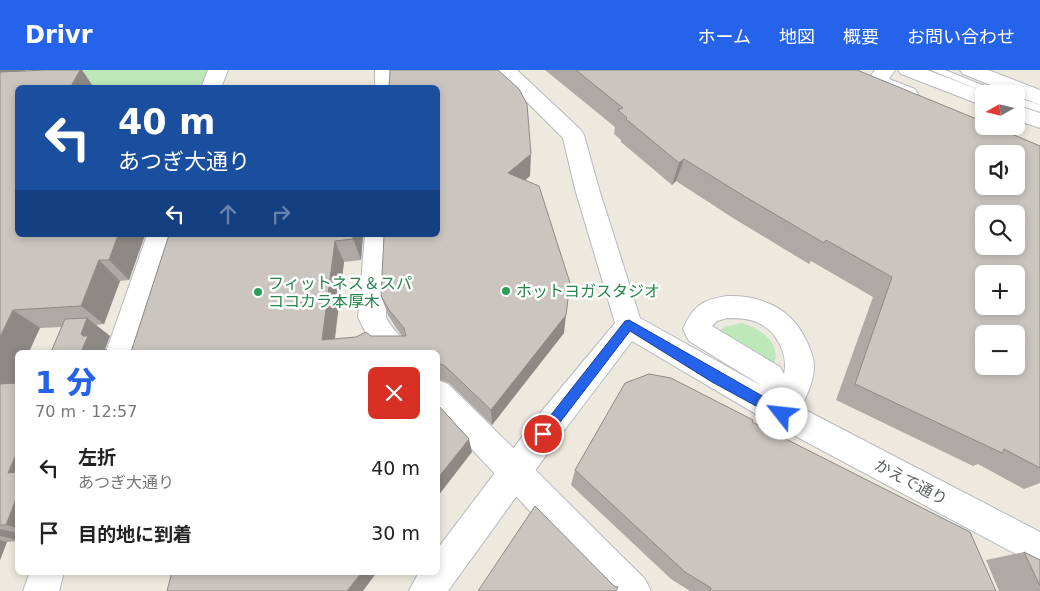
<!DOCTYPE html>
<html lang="ja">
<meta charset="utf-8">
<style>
:root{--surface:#fff;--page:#f2f2f2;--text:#222;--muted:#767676;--accent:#2563eb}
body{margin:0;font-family:"DejaVu Sans","Noto Sans JP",sans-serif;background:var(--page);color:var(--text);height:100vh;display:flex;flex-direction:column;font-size:19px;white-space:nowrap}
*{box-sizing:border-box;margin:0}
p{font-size:16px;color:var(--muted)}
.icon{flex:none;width:28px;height:28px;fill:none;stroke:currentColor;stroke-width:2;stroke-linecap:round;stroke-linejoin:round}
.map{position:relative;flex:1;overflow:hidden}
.drawer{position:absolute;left:15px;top:280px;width:425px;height:225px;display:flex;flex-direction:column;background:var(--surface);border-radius:8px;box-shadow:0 2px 8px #0003}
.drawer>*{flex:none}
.top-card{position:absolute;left:15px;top:15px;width:425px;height:152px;border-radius:8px;box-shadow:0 2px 8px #0003;background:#1a4fa0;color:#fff;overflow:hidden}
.needle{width:32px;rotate:262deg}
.controls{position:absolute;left:975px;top:15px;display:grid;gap:10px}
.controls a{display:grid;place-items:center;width:50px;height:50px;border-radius:8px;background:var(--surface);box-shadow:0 2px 8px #0003;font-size:25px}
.pin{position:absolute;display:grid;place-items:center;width:42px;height:42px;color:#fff;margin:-21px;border:2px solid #fff;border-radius:50%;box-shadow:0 1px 5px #0007}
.me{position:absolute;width:55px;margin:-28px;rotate:299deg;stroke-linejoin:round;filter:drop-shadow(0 0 4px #0008)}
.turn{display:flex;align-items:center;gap:18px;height:105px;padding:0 20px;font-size:22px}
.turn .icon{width:65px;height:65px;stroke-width:2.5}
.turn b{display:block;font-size:35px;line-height:42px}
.lanes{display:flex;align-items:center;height:48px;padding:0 20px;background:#0003;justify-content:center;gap:25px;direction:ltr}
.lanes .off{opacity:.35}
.round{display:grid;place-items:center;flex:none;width:52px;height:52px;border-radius:8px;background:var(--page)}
.head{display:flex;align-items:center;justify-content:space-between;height:85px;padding:0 20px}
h1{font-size:30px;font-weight:800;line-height:38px;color:var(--accent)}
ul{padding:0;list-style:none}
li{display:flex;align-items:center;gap:15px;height:65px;padding:0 20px}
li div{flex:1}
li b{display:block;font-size:19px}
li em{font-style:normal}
header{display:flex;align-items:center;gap:30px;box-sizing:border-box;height:70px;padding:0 25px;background:var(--accent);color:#fff}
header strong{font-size:24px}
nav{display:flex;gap:28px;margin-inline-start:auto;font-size:18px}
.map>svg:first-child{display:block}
</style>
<header>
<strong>Drivr</strong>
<nav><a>ホーム</a><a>地図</a><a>概要</a><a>お問い合わせ</a></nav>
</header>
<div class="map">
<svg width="1040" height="521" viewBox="0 0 1040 521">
<rect width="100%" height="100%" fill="#eee9df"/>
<!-- green -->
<path fill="#bee8b9" d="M 51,0 L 211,0 L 206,16 L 41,18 Z
M 742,253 C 762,259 783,274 773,297 L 719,262 L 724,257 Z"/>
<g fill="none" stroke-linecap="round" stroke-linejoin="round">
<!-- lane casing -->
<g stroke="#b6b9be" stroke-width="2">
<path id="lane" d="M 931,0 L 945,0 L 1004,24 L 989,24 Z
M 1016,27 L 1040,35 L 1040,42 L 1016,34 Z"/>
</g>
<!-- street casing -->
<g stroke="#b6b9be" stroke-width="2">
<path id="street" d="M 208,0 L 228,0 L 221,18 L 201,18 Z
M 375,0 L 395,0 L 395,18 L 375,18 Z
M 875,0 L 895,0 L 889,9 L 915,19 L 918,24 L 915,29 L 908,31 L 901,29 L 870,15 L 867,11 Z
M 898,0 L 927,0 L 990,24 L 984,24 L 984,36 L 901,4 Z
M 1016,35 L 1040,43 L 1040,58 L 1016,50 Z
M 147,165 L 171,165 L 134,282 L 106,282 Z
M 365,165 L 389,165 L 386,247 C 392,261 406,269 411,282 L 379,282 L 371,274 L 358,247 Z
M 727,226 C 761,225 791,238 806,270 C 810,278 814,287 814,296 C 814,316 801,336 793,354 L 782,358 L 771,354 L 769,348 L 766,349 L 756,345 L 751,335 L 759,314 L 689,271 L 683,259 C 693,236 702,230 727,226 ZM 727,248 C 736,248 745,248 754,251 C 775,258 789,283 784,304 L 780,297 L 712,256 L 717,251 Z
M 438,310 L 448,314 C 514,378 579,444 645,509 L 651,521 L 608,521 L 526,437 L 438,343 Z
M 30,502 L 64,502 L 59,521 L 23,521 Z"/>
</g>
<!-- secondary casing -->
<g stroke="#b4b9be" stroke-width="2">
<path id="secondary" d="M 495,0 L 517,0 L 581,60 L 584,65 L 599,119 L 640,248 L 792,333 L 1040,462 L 1040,497 L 771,353 L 632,271 L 563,362 L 448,521 L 409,521 L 419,502 L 438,502 L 438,478 L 541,342 L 615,253 L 575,119 L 563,68 Z
M 960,0 L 988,0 L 1040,20 L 1040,35 L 963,4 Z"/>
</g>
<!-- lane -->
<use href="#lane" fill="#fff" fill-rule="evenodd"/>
<!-- street -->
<use href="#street" fill="#fff" fill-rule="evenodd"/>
<!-- secondary -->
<use href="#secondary" fill="#fff" fill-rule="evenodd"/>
</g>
<!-- wall -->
<path fill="#aea9a4" d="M 0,0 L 25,0 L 25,1 L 82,0 L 94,18 L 18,18 L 145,165 L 129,210 L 120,211 L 104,254 L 96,255 L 110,266 L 105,279 L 109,282 L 51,282 L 62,257 L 40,258 L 18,282 L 18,308 L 15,313 L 18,313 L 18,471 L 7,472 L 0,490 Z
M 545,0 L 857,0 L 1040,76 L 1040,413 L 1024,419 L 978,394 L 973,396 L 836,330 L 873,227 L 811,191 L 809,194 L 733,148 L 676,111 L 672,115 L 621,72 L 621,70 L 614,64 L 615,57 Z
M 530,106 L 525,110 L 564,263 L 492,355 L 449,313 L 438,309 L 438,282 L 131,282 L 169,165 L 363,165 L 361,190 L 344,192 L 335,269 L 371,266 L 402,266 L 396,258 L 388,245 L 381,226 Z
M 752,352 L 996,521 L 690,521 L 671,509 L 571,415 L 575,400 Z
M 1024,482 L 1040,490 L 1040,521 L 999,521 L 986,490 Z"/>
<!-- shaded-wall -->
<path fill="#8d8a86" d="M 0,0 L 25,0 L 3,34 L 0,30 Z
M 80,0 L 82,0 L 94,18 L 70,18 Z
M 531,84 L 530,106 L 508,126 L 508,103 Z
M 684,89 L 676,111 L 672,115 L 679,93 Z
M 118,165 L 145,165 L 129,210 L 109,190 Z
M 353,165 L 363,165 L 361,190 L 353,169 Z
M 335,171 L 344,192 L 333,282 L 322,270 Z
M 99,190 L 120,211 L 104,254 L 81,236 Z
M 13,240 L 40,258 L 29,282 L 18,282 L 18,308 L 7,331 L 0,327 L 0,267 Z
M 566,245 L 564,263 L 492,355 L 491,340 Z
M 87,248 L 110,266 L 105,279 L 109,282 L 81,282 L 83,266 L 81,264 Z
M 469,369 L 472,382 L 438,426 L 438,408 Z
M 18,380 L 18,406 L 8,403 Z
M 18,424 L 18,458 L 6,455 Z
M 0,459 L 18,463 L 18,470 L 0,466 Z
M 0,470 L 7,472 L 0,490 Z
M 362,502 L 377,502 L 363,521 L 347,521 Z"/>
<!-- building -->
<path fill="#cac5bf" stroke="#8d8a86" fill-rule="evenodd" d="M 46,0 L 80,0 L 70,18 L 18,18 L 18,165 L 118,165 L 109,190 L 99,190 L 81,236 L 13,240 L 0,267 L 0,2 Z
M 390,0 L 498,0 L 519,19 L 527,34 L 531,84 L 508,103 L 539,116 L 570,213 L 566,245 L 491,340 L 445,296 L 438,293 L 438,282 L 131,282 L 169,165 L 353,165 L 353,169 L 335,171 L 322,270 L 356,267 L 366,262 L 371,266 L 406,266 L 404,258 L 389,240 L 381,226 L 384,165 L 438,165 L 438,18 L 345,18 L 389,16 Z
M 576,0 L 857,0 L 984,52 L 984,56 L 993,56 L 1040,76 L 1040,398 L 1004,379 L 1002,383 L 855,314 L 892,207 L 826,170 L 824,173 L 744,126 L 684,89 L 679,93 L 626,49 L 627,48 L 618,40 L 623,38 ZM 984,84 L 1016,84 L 1016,116 L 984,116 ZM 984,144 L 1016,144 L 1016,176 L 984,176 ZM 984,204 L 1016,204 L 1016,236 L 984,236 ZM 984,264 L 1016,264 L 1016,296 L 984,296 Z
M 87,248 L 81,264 L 83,266 L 88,266 L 81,282 L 51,282 L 65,249 Z
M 649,304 L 671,308 L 753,350 L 752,352 L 970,462 L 996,521 L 710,521 L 711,518 L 685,502 L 575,400 L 625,313 Z
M 18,313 L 18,380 L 8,403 L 18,402 L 18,424 L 6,455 L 0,455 L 0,314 Z
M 438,335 L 469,369 L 438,408 Z
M 535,436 L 614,516 L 618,517 L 616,521 L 478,521 Z
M 1024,482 L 1040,490 L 1040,516 Z
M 172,502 L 362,502 L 347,521 L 167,521 Z"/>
<!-- route -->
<path fill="#2563eb" stroke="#184099" d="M 629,250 L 787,340 L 788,344 L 787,348 L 782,350 L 778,348 L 712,312 L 630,261 L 548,368 L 543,370 L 539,368 L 537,364 L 539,360 L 625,251 Z"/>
<!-- markers -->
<g fill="#2e9e5b" stroke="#fff" stroke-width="2">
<circle cx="506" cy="221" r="5"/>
<circle cx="258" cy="222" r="5"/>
</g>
<g text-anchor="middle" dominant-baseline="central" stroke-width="5" stroke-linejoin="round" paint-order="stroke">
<!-- leisure labels -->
<g font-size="16" fill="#27864d" stroke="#fff" text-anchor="start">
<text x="268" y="213">フィットネス＆スパ<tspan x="268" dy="18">ココカラ本厚木</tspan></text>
<text x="516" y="221">ホットヨガスタジオ</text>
</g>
<!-- street labels -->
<g font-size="16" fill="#595e63" stroke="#fff">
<text transform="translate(911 412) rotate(28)">かえで通り</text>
</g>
</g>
</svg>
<div class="controls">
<a><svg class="needle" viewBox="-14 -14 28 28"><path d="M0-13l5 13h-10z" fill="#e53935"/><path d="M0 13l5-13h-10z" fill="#767676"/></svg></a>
<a><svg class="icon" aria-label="sound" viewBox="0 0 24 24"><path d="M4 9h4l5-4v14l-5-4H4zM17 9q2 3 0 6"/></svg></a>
<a><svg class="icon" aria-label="search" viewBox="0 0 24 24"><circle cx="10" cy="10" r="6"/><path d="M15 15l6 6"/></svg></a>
<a>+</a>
<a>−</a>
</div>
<div class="pin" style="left:543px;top:364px;background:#d93025"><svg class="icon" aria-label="arrive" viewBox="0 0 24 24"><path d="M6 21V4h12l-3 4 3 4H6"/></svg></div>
<svg class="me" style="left:782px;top:344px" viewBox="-20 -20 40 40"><circle r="19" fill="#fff"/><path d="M0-13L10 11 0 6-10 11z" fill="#2563eb"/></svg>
<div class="top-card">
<div class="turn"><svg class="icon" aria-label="left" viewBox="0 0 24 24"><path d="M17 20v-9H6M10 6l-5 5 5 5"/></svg><div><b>40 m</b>あつぎ大通り</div></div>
<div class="lanes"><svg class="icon" aria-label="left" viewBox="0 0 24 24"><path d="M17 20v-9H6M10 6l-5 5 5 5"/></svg><svg class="icon off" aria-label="ahead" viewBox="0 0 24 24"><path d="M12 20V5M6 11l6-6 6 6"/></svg><svg class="icon off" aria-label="right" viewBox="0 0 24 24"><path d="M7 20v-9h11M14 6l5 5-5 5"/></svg></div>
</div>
<section class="drawer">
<div class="head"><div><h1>1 分</h1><p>70 m · 12:57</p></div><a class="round" style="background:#d93025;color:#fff"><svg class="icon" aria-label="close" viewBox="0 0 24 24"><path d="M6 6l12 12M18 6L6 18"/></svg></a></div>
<ul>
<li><svg class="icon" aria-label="left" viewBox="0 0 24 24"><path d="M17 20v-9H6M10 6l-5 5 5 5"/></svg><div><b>左折</b><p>あつぎ大通り</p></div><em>40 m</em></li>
<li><svg class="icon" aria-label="arrive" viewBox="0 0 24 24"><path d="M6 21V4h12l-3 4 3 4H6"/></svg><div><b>目的地に到着</b></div><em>30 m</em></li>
</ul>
</section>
</div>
